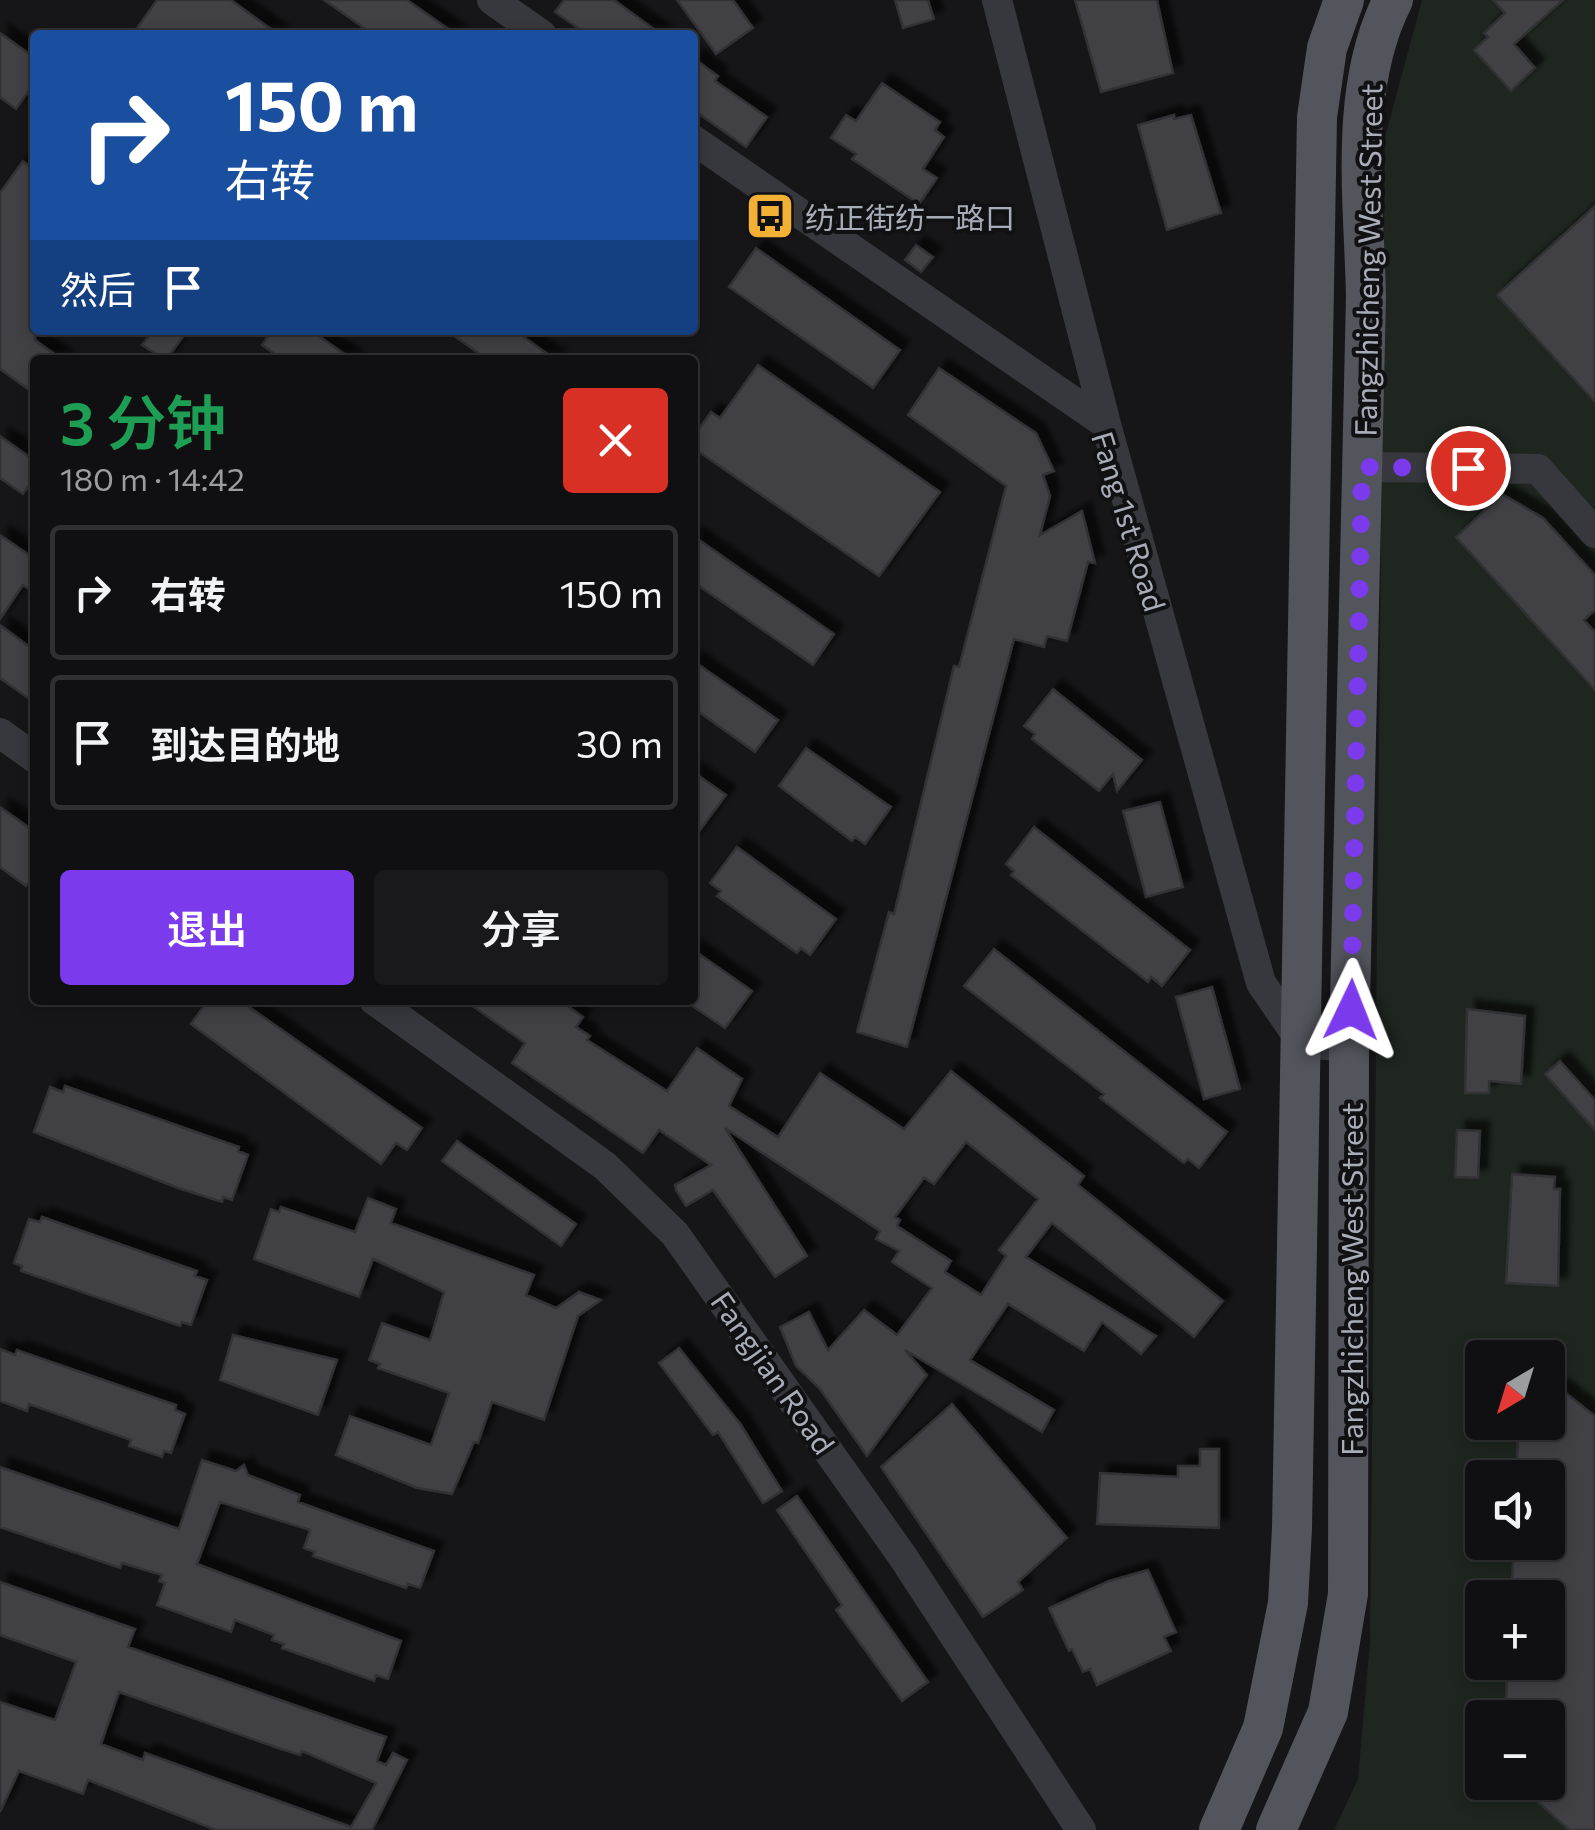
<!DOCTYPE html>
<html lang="zh">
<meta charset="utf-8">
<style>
:root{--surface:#101012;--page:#19191b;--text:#f1f3f6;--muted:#9c9d9f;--line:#303032;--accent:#7c3aed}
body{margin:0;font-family:Commissioner,"Noto Sans SC",sans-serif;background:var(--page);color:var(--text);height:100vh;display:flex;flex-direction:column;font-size:38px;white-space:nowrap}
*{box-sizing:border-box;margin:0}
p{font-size:32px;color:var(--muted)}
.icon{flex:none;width:55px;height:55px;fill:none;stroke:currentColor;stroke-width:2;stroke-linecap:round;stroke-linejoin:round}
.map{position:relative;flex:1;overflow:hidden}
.side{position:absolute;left:30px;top:355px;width:668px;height:650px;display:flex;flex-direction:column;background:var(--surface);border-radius:10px;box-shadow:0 5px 15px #0003,0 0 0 2px var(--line)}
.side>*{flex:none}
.banner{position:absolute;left:30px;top:30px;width:668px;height:305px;border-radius:10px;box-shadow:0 5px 15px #0003,0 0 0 2px var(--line);background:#1a4fa0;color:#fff;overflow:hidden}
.needle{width:65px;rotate:218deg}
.fabs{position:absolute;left:1465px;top:1340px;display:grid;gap:20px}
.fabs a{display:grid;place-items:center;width:100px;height:100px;border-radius:10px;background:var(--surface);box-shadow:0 5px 15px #0003,0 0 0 2px var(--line);font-size:50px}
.pin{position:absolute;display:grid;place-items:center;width:85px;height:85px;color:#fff;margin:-42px;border:5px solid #fff;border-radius:50%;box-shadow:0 2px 10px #0007}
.me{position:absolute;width:110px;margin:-55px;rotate:2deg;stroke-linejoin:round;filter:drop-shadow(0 0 8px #0008)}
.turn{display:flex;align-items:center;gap:35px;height:210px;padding:0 30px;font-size:45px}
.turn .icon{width:130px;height:130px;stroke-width:2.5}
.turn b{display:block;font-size:70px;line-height:85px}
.then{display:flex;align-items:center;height:95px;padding:0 30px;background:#0003;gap:20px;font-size:38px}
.round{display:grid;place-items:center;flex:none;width:105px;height:105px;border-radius:10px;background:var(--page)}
.head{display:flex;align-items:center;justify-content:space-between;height:170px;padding:0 30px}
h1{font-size:60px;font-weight:600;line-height:75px;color:#1e9e55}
.action{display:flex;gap:20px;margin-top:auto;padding:20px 30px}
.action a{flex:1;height:115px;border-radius:10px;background:var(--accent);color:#fff;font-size:40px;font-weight:600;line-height:115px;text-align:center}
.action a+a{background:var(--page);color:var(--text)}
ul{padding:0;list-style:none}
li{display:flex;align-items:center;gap:30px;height:135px;margin:0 20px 15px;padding:0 10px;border:5px solid var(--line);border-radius:10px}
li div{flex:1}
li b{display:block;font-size:38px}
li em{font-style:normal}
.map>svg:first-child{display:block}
</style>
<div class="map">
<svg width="1595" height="1830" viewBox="0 0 1595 1830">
<defs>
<filter id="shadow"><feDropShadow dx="9" dy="-9" stdDeviation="2.5" flood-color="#0009"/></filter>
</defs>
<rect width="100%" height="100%" fill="#161618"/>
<!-- green -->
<path fill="#1e261f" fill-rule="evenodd" d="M 1422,0 L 1595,0 L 1595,1830 L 1334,1830 L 1358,1779 L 1370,1641 L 1385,137 ZM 1482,1358 L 1548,1358 L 1548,1422 L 1482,1422 ZM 1482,1478 L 1548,1478 L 1548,1542 L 1482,1542 ZM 1482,1598 L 1548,1598 L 1548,1662 L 1482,1662 ZM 1482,1718 L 1548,1718 L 1548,1782 L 1482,1782 Z"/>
<!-- building -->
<path fill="#404145" stroke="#303034" stroke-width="2.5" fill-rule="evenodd" filter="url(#shadow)" d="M 157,0 L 231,0 L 279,35 L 132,35 Z
M 324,0 L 407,0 L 457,35 L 374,35 Z
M 564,0 L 614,0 L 662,35 L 588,35 L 555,12 Z
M 677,0 L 733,0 L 753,28 L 716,54 Z
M 895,0 L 928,0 L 934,19 L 903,28 Z
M 1075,0 L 1157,0 L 1173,73 L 1101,92 Z
M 1493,0 L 1563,0 L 1514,44 L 1535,68 L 1511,91 L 1474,50 L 1488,37 L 1484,33 L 1505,13 Z
M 0,33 L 35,58 L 35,82 L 16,109 L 0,97 Z
M 692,57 L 718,76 L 715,81 L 767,117 L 746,147 L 692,109 Z
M 882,83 L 940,122 L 935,130 L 944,137 L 923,169 L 937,178 L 919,204 L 852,159 L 856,154 L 831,138 L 846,115 L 856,121 Z
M 1174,115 L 1174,119 L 1191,115 L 1221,213 L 1167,230 L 1138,125 Z
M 23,161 L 35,170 L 35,340 L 63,360 L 35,360 L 35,394 L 0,369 L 0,193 Z
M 1595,206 L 1595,402 L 1497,295 Z
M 916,245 L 933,257 L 921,272 L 905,260 Z
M 756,248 L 900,350 L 873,388 L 729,287 Z
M 154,330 L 188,330 L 166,360 L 142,345 Z
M 272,330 L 310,330 L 353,360 L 283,360 L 262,345 Z
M 446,330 L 514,330 L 556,360 L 488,360 Z
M 758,365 L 940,492 L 879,576 L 692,447 L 692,439 L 711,412 L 720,418 Z
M 939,368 L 1036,433 L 1054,471 L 1043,475 L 1050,496 L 1040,535 L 1082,511 L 1095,563 L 1088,562 L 1067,641 L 1047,636 L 1044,647 L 1014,639 L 907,1047 L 857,1032 L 889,912 L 894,914 L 954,666 L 959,667 L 1006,486 L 908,415 Z
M 0,436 L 35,461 L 35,477 L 23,494 L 0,478 Z
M 1502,494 L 1543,518 L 1595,575 L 1595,610 L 1584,620 L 1595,632 L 1595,690 L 1456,537 Z
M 0,535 L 35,559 L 35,593 L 23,585 L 0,619 Z
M 692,535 L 834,634 L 813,665 L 692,581 Z
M 0,625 L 35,651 L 35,703 L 0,678 Z
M 692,660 L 778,720 L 755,752 L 692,707 Z
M 1053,689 L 1142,760 L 1117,791 L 1113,774 L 1099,791 L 1032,739 L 1035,734 L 1024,726 Z
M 806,748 L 891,807 L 865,844 L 855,837 L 852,841 L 779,786 Z
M 692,771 L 726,795 L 692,841 Z
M 1160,802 L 1183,887 L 1146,897 L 1123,811 Z
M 0,807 L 35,832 L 35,874 L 26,886 L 0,867 Z
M 1034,827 L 1190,950 L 1162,986 L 1151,977 L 1148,982 L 1011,875 L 1014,871 L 1006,864 Z
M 737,847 L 836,919 L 810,955 L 801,948 L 797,953 L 717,896 L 721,891 L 710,883 Z
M 692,949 L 752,991 L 725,1028 L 688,1003 L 692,1000 Z
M 994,949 L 1227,1132 L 1199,1168 L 1188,1159 L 1184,1163 L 1100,1098 L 1104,1094 L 964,986 Z
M 1212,987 L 1240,1089 L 1204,1099 L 1176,997 Z
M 208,1000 L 239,1000 L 422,1128 L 407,1150 L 396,1143 L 381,1164 L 191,1024 Z
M 464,1000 L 559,1000 L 583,1017 L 576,1027 L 590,1036 L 587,1040 L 667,1091 L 697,1048 L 742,1079 L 729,1106 L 778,1137 L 820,1073 L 904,1129 L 951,1071 L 1084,1176 L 1078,1185 L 1223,1301 L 1194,1337 L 1052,1223 L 1026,1257 L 1156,1336 L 1141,1354 L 1102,1322 L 1084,1351 L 1008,1304 L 970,1360 L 1054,1410 L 1042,1432 L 905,1350 L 927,1375 L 867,1456 L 820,1389 L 796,1366 L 780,1327 L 809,1312 L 828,1350 L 864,1310 L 897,1335 L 932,1288 L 892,1262 L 899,1251 L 876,1239 L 880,1231 L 725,1128 L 807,1256 L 775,1277 L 713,1190 L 686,1206 L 676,1190 L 675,1185 L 711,1165 L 659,1130 L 643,1153 L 512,1063 L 525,1043 ZM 966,1142 L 1038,1199 L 999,1250 L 1006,1256 L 981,1295 L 945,1272 L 951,1261 L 897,1226 L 900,1220 L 895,1217 L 924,1178 L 934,1184 Z
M 1467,1009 L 1525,1016 L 1521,1084 L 1489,1081 L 1489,1093 L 1465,1093 Z
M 1560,1061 L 1595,1100 L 1595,1130 L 1545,1074 Z
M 65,1086 L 239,1147 L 238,1151 L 248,1155 L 232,1200 L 223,1197 L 222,1202 L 178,1188 L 34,1132 L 50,1087 L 63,1092 Z
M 1457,1130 L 1480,1131 L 1478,1178 L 1455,1177 Z
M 457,1141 L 576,1224 L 561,1246 L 442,1161 Z
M 1512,1174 L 1555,1177 L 1554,1189 L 1560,1189 L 1558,1286 L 1506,1283 Z
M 368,1198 L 396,1209 L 391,1223 L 534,1275 L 526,1295 L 556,1308 L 579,1292 L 601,1300 L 578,1316 L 544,1420 L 492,1402 L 478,1443 L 474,1442 L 452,1494 L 417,1488 L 336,1455 L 350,1416 L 431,1445 L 449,1393 L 378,1368 L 380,1364 L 369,1360 L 382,1323 L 430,1340 L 444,1292 L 373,1259 L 359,1297 L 254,1259 L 271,1209 L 279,1212 L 281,1207 L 355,1232 Z
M 42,1217 L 197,1271 L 195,1276 L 207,1280 L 191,1325 L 182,1322 L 180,1326 L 21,1271 L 22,1266 L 14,1263 L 29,1219 L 40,1222 Z
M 233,1335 L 337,1360 L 318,1415 L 220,1380 Z
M 679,1348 L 741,1425 L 782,1491 L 763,1503 L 718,1432 L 713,1435 L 659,1363 Z
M 0,1349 L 15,1355 L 17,1350 L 176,1405 L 175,1410 L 185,1414 L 171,1453 L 164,1451 L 162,1457 L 129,1446 L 131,1440 L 29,1404 L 27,1411 L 0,1401 Z
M 1558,1387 L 1595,1416 L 1595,1830 L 1569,1830 L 1516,1782 L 1548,1782 L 1548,1718 L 1505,1718 L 1508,1662 L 1548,1662 L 1548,1598 L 1511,1598 L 1513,1561 L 1474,1558 L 1475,1542 L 1548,1542 L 1548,1478 L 1516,1478 L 1518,1438 L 1530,1422 L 1548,1422 L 1548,1400 Z
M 952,1404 L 1067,1538 L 1018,1582 L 1023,1590 L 983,1617 L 881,1467 Z
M 1200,1449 L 1219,1449 L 1219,1528 L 1097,1524 L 1100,1473 L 1178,1477 L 1178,1466 L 1200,1466 Z
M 202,1460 L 236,1471 L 244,1465 L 248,1475 L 300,1495 L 298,1502 L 434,1551 L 420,1588 L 408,1584 L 406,1588 L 313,1556 L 315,1552 L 304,1548 L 310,1530 L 220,1502 L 197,1564 L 401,1641 L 388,1679 L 376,1675 L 374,1681 L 282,1648 L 284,1644 L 272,1640 L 274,1635 L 235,1620 L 231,1632 L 157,1605 L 165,1583 L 159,1581 L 162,1575 L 122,1563 L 120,1568 L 0,1527 L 0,1467 L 179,1529 Z
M 797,1496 L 928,1682 L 902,1701 L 836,1610 L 842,1605 L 777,1510 Z
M 1148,1570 L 1176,1632 L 1164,1637 L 1171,1651 L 1097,1685 L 1090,1669 L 1083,1672 L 1072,1649 L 1069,1651 L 1049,1608 L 1109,1581 Z
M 0,1582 L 135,1629 L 128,1647 L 386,1737 L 377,1761 L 386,1765 L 393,1753 L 407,1760 L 372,1830 L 216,1830 L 88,1780 L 83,1794 L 19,1771 L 0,1812 L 0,1702 L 55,1720 L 76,1662 L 0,1635 ZM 119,1692 L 278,1748 L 300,1755 L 302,1751 L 376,1783 L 351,1827 L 145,1753 L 143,1760 L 101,1744 Z"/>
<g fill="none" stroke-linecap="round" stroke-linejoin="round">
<!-- minor -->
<path stroke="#37383d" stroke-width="30" d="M 492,0 L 542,35
M 997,0 L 1106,424
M 692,139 L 1106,424 L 1261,983 L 1303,1044 L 1349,1046
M 1362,467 L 1538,469 L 1595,533
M 0,733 L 35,758
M 374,1000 L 605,1166 L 675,1234 L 903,1557 L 1081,1830"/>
<!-- major -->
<path stroke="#53555c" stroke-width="40" d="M 1219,1830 L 1263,1728 L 1288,1603 L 1292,1528 L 1317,117 L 1327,48 L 1344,0
M 1276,1830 L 1328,1712 L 1348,1594 L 1349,1046 L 1366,296 C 1364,201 1348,88 1393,0"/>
</g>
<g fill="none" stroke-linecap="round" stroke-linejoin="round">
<!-- route -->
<path stroke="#7c3aed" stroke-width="18" stroke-dasharray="0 32.4" d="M 1351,1010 L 1362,467 L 1468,468"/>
</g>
<!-- icons -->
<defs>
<g id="bus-square" transform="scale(2.5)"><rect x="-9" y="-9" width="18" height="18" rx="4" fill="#f2b134" stroke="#111113"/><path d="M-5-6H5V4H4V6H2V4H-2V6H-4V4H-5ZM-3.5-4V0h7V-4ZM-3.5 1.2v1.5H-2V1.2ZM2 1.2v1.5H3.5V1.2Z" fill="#111"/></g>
</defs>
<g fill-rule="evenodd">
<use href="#bus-square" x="770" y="216"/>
</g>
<g text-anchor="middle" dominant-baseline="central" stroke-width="8" stroke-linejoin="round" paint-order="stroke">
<!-- poi labels -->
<g font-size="30" fill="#a8adb8" stroke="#111113" text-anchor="start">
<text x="805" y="216">纺正街纺一路口</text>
</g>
<!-- street labels -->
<g font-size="30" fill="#a8adb8" stroke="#111113">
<text transform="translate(1367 260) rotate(-89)">Fangzhicheng West Street</text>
<text transform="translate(1130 521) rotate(73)">Fang 1st Road</text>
<text transform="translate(1350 1279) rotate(-90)">Fangzhicheng West Street</text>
<text transform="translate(774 1372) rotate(55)">Fangjian Road</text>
</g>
</g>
</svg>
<div class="fabs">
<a><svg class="needle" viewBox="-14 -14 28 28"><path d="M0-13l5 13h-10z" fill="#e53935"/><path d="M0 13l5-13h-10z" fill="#9c9d9f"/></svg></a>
<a><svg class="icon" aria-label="sound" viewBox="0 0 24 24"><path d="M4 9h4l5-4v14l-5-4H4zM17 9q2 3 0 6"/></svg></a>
<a>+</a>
<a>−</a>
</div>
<div class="pin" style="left:1468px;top:468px;background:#d93025"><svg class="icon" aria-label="arrive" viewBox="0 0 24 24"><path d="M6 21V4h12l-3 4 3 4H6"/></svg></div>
<svg class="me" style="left:1351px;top:1010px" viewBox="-20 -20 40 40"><path d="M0-17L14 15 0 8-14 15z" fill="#7c3aed" stroke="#fff" stroke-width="4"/></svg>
<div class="banner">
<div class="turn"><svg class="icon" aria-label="right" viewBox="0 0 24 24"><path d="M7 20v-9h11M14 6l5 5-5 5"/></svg><div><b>150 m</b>右转</div></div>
<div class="then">然后<svg class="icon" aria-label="arrive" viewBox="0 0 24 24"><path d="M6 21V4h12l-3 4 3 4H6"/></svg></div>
</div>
<section class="side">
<div class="head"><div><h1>3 分钟</h1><p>180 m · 14:42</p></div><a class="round" style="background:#d93025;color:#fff"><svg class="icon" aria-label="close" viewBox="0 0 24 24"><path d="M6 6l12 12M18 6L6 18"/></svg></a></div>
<ul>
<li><svg class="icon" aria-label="right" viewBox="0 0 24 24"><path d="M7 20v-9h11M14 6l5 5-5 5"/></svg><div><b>右转</b></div><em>150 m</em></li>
<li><svg class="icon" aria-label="arrive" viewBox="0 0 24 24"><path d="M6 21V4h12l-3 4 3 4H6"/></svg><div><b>到达目的地</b></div><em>30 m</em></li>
</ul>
<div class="action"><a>退出</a><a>分享</a></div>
</section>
</div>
